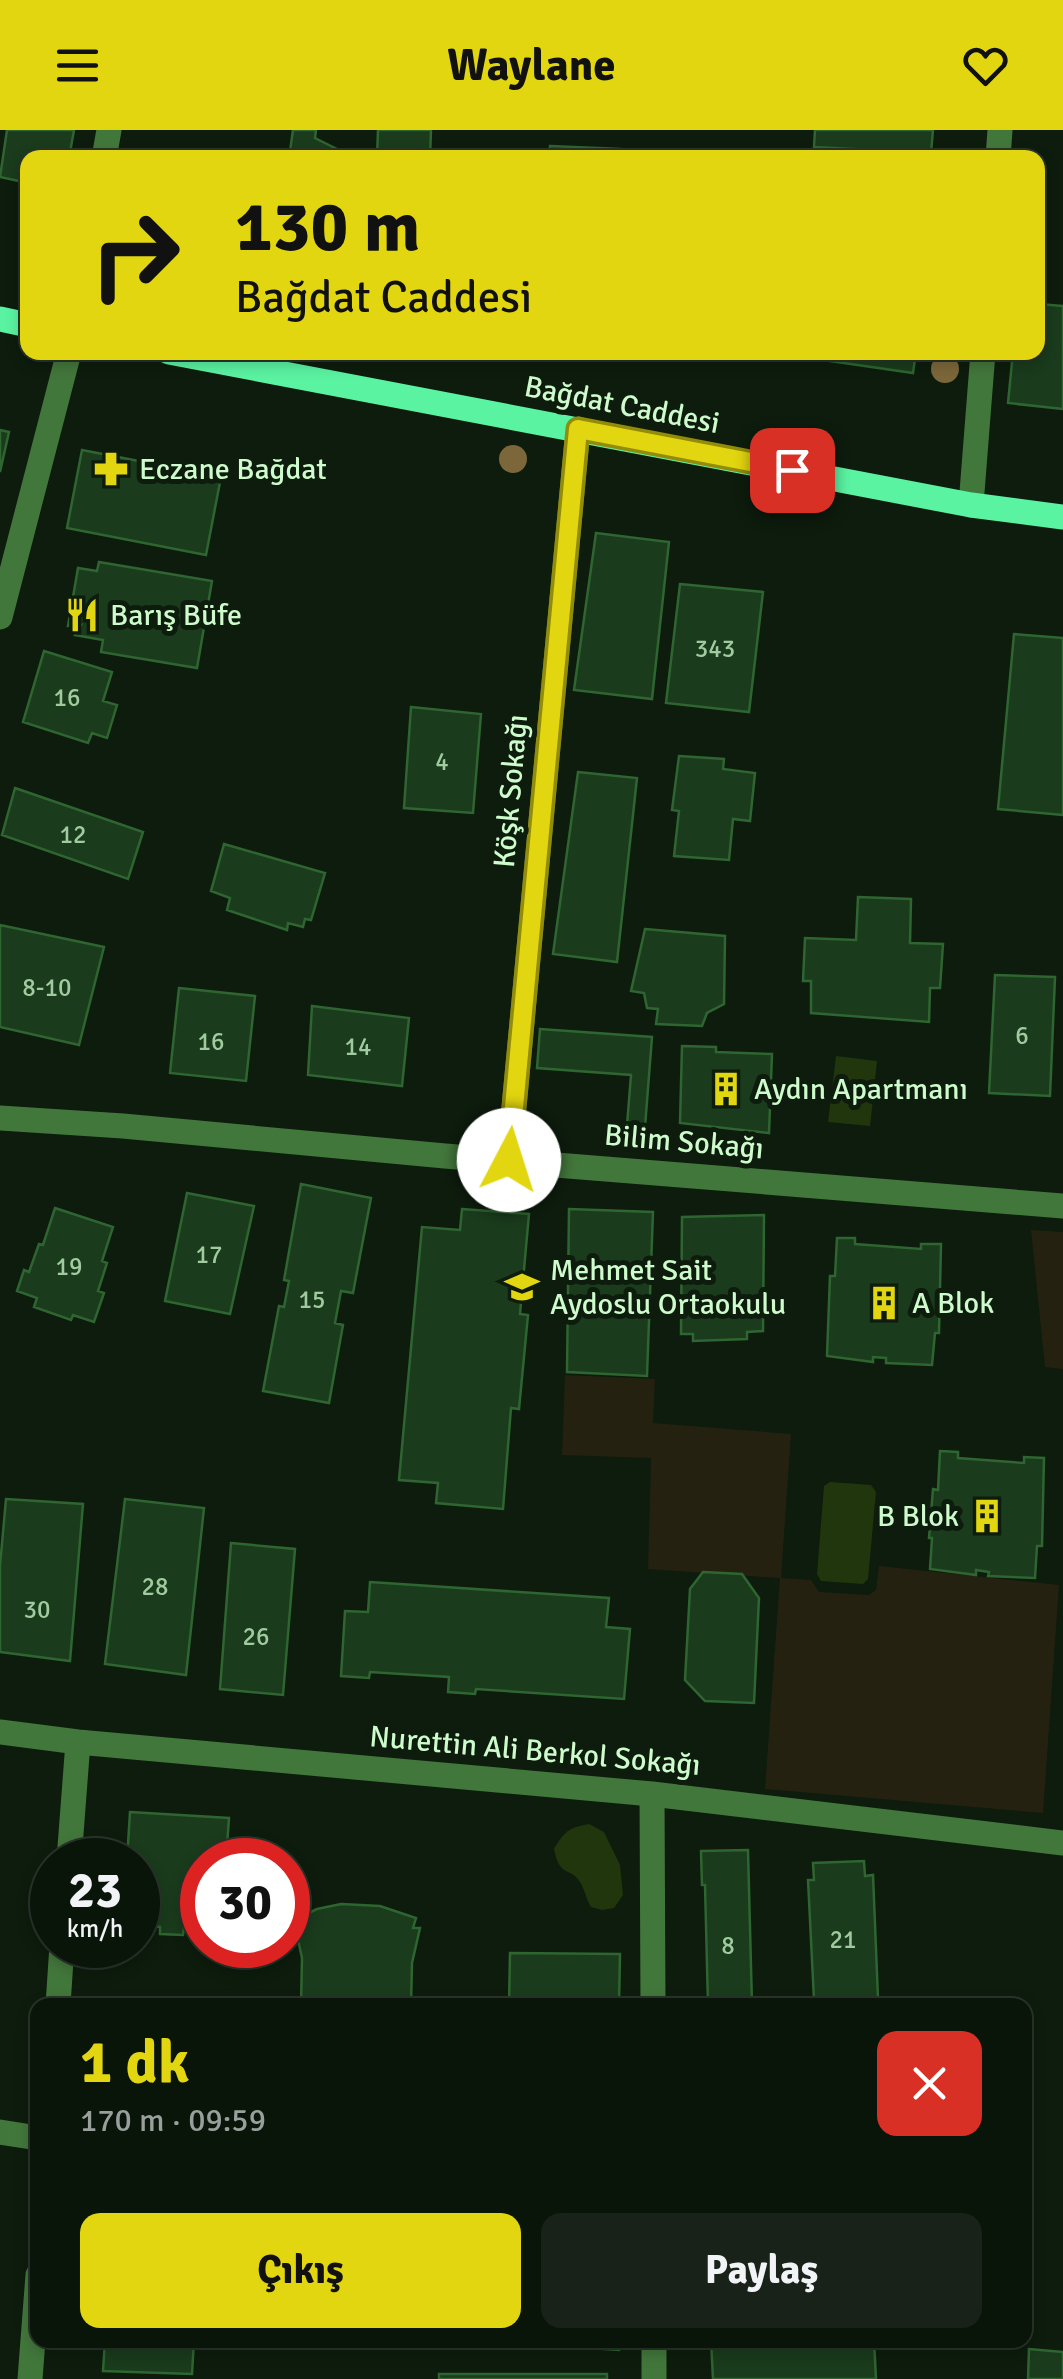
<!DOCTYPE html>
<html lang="tr">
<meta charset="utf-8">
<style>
:root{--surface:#0a150a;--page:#182218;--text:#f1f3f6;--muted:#999f9c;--line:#2a342b;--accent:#e2d610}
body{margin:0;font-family:Signika,sans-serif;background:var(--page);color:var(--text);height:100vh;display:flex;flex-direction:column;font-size:38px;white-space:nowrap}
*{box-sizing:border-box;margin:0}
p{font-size:32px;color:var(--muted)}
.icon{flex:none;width:55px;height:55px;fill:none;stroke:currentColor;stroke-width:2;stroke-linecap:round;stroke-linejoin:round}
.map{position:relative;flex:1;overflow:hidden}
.panel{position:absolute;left:30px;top:1868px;width:1002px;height:350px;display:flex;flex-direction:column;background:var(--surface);border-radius:20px;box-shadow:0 5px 15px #0003,0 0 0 2px var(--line)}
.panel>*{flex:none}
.guide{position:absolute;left:20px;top:20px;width:1025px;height:210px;border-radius:20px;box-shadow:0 5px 15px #0003,0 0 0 2px var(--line);background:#e2d610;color:#111;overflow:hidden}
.speed{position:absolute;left:30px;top:1708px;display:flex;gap:20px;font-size:50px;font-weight:700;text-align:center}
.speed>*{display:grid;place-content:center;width:130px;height:130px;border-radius:50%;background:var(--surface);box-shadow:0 5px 15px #0003,0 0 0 2px var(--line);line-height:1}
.speed small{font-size:25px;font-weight:400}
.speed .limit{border:15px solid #d22;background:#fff;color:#111}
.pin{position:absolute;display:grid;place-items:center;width:85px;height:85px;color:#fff;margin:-42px;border-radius:20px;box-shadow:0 5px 15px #0006}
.me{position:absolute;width:110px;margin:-55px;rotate:5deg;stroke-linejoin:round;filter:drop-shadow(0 0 8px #0008)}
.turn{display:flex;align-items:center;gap:35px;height:210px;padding:0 50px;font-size:45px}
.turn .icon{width:130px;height:130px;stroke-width:2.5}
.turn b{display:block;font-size:70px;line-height:85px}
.round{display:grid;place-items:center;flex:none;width:105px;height:105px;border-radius:20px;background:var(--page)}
.summary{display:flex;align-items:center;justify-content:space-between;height:170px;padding:0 50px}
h1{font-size:60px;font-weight:800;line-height:75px;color:var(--accent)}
.cta{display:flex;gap:20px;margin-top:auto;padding:20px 50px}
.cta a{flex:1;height:115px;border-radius:20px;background:var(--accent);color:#111;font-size:40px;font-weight:800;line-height:115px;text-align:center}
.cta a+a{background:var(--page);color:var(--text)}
header{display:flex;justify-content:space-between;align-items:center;height:130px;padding:0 50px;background:var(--accent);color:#111;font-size:45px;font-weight:800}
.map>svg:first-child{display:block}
</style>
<header><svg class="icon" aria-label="menu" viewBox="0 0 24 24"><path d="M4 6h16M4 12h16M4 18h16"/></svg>Waylane<svg class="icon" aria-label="heart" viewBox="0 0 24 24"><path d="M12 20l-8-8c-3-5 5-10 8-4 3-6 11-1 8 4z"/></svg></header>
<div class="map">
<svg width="1063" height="2249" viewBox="0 0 1063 2249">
<rect width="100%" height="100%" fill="#0d1c0d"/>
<!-- green -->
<path fill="#252110" d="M 1031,1100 L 1063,1102 L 1063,1239 L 1045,1237 Z
M 565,1245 L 655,1249 L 653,1293 L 791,1304 L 781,1448 L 811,1450 L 819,1462 L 869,1465 L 876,1460 L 879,1436 L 1059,1455 L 1043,1683 L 765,1659 L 780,1448 L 648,1439 L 651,1328 L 562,1325 Z"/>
<!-- water -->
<path fill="#21360c" d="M 836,926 L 877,931 L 870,996 L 828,992 Z
M 830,1352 L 871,1355 L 876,1362 L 868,1449 L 863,1454 L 821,1451 L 817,1444 L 824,1356 Z
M 589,1694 L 604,1702 L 620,1735 L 623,1765 L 614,1778 L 602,1780 L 591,1777 C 586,1769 585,1760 580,1752 C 570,1736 560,1749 554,1719 C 565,1701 568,1698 589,1694 Z"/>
<!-- building -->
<path fill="#1a3b1c" stroke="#2e6530" stroke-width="2.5" d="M 7,0 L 74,0 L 69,28 L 28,28 L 28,53 L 0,47 Z
M 293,0 L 316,0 L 315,8 L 355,28 L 289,28 Z
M 378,0 L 431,0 L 430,28 L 377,28 Z
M 815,0 L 933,0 L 931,23 L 814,17 Z
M 550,16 L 620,19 L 619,28 L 549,28 Z
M 1038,174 L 1063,176 L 1063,279 L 1008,273 L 1013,222 L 1038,222 Z
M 768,222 L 916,222 L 913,243 Z
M 0,300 L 9,302 L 0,342 Z
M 82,320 L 221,347 L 206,425 L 67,398 Z
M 596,403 L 669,412 L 652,569 L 574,560 Z
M 99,432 L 212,451 L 197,538 L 101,522 L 103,510 L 75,505 L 81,495 L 68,496 L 78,438 L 97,441 Z
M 680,454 L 763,462 L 749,582 L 666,573 Z
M 1014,504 L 1063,508 L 1063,685 L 998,679 Z
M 44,521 L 112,542 L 103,571 L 117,575 L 107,608 L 92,603 L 88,613 L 23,592 Z
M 411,577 L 481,584 L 473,683 L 404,678 Z
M 679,626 L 724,629 L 723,639 L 755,643 L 750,691 L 733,689 L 729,730 L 674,726 L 679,681 L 672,680 Z
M 578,642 L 637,648 L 617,832 L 553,824 Z
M 15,658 L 143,702 L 128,749 L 2,705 Z
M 224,714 L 325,743 L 311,790 L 305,789 L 303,797 L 288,793 L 287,800 L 227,780 L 230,768 L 211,761 Z
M 858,767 L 911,769 L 910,813 L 943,814 L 940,858 L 930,858 L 929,892 L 811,883 L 811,851 L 803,851 L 805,808 L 856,810 Z
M 0,795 L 104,817 L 79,915 L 0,897 Z
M 645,799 L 725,806 L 724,874 L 707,883 L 702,896 L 656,894 L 658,879 L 647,878 L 644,863 L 631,861 Z
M 995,845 L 1055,847 L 1050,966 L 989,963 Z
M 179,858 L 255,866 L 246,951 L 170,943 Z
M 312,876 L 409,888 L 402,956 L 308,945 Z
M 540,899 L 652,907 L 644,1010 L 626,1008 L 631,945 L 537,938 Z
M 682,916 L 716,917 L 716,922 L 772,924 L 769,1003 L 680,993 Z
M 301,1054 L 371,1068 L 353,1163 L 341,1161 L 335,1193 L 343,1195 L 329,1273 L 263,1261 L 279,1176 L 284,1177 L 289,1151 L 284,1150 Z
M 187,1063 L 254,1076 L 230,1184 L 165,1171 Z
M 55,1078 L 113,1097 L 102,1131 L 107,1133 L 98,1161 L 104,1163 L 94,1192 L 73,1185 L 71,1190 L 34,1177 L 37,1168 L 17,1161 L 24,1140 L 29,1142 L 39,1114 L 43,1115 Z
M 462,1079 L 529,1084 L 520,1184 L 528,1185 L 519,1279 L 511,1278 L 503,1379 L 436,1373 L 438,1353 L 399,1350 L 422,1097 L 460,1100 Z
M 569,1079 L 653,1082 L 647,1246 L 567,1242 Z
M 764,1085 L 763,1201 L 747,1202 L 747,1209 L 693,1211 L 693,1204 L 681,1204 L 682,1087 Z
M 837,1108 L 855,1108 L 855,1114 L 921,1119 L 921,1114 L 941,1114 L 939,1203 L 935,1203 L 932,1235 L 886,1233 L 886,1228 L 873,1227 L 873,1232 L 827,1226 L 830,1146 L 835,1146 Z
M 940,1321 L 958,1322 L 958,1328 L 1024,1333 L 1024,1327 L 1044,1328 L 1042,1416 L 1037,1416 L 1035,1448 L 988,1446 L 989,1442 L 976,1440 L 976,1445 L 930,1439 L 932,1408 L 929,1408 L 933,1359 L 938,1360 Z
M 6,1369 L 83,1374 L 70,1531 L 0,1522 L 0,1436 Z
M 125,1369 L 204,1378 L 186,1545 L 105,1534 Z
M 231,1413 L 295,1419 L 283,1565 L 220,1559 Z
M 703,1442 L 742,1444 L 759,1468 L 754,1573 L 705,1571 L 685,1550 L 690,1459 Z
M 370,1452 L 609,1468 L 606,1497 L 630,1499 L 624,1569 L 476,1559 L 475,1564 L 448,1562 L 449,1547 L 370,1542 L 369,1548 L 341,1546 L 345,1481 L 368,1482 Z
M 130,1682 L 229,1688 L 226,1730 L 202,1730 L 202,1799 L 184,1798 L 183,1805 L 160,1804 L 160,1797 L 140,1795 L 142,1773 L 138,1773 L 138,1730 L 127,1730 Z
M 748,1720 L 752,1875 L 708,1875 L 705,1755 L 702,1755 L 701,1721 Z
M 864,1731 L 865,1746 L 873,1745 L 878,1868 L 870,1869 L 871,1875 L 822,1875 L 822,1870 L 814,1870 L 808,1750 L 814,1750 L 813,1733 Z
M 341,1774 L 380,1776 L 416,1788 L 413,1798 L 420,1798 L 412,1833 L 411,1875 L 301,1875 L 302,1828 L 295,1796 L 302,1796 L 298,1788 L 317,1779 Z
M 510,1823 L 620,1824 L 619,1875 L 509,1875 Z
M 105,2210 L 194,2210 L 192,2244 L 103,2241 Z
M 462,2210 L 619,2210 L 619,2220 Z
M 711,2210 L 874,2210 L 876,2249 L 713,2249 Z
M 1029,2219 L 1063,2222 L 1063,2249 L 1028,2249 Z
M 439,2244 L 607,2244 L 607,2249 L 439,2249 Z"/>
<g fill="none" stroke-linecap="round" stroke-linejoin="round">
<!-- minor -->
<path stroke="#42773b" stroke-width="25" d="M 104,28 L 109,0
M 998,28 L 1000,0
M 971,375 L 983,222
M 0,487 L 69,222
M 0,988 L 123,996 L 445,1026 L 1063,1076
M 509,1030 L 578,299
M 0,1602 L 78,1612 L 652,1664 L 1063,1713
M 652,1664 L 653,1875
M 69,1730 L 78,1612
M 58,1875 L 62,1815
M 0,2002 L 38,2008
M 654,2210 L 654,2249
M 30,2249 L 38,2145"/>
<!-- major -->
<path stroke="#5af3a2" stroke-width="25" d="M 0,189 L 28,195
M 169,222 L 971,375 L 1063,387"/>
</g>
<!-- trees -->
<g fill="#7b673a">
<circle cx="945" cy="239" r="14"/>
<circle cx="513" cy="329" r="14"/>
</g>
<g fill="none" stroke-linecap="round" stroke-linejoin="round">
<!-- route casing -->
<g stroke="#938b0a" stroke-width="25">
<path id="route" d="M 509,1030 L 578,299 L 792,340"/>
</g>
<!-- route -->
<use href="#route" stroke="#e2d610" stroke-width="18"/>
</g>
<!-- icons -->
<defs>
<g id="pharmacy-bare" transform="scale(2.7)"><path d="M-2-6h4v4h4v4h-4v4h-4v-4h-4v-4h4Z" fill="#e2d610" stroke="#0d1c0d" stroke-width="2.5" paint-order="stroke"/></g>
<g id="restaurant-bare" transform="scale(2.7)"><path d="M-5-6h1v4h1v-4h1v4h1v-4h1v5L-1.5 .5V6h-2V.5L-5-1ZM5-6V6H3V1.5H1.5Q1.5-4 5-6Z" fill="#e2d610" stroke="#0d1c0d" stroke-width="2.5" paint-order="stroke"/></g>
<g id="building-bare" transform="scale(2.7)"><path d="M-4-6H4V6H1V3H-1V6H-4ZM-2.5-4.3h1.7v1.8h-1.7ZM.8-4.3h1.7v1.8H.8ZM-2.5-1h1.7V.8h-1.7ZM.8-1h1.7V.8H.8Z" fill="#e2d610" stroke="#0d1c0d" stroke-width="2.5" paint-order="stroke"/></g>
<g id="school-bare" transform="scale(2.7)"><path d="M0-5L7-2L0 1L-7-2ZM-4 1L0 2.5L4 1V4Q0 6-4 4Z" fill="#e2d610" stroke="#0d1c0d" stroke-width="2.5" paint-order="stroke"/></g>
</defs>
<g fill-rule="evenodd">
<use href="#pharmacy-bare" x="111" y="339"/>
<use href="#restaurant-bare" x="82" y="485"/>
<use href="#building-bare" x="726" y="959"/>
<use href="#school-bare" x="522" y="1157"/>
<use href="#building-bare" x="884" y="1173"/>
<use href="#building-bare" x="987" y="1386"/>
</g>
<g text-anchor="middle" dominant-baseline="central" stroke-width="10" stroke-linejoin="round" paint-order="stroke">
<!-- number labels -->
<g font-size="25" fill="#a0cb9f">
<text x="715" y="518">343</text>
<text x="67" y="567">16</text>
<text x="442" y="631">4</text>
<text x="73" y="704">12</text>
<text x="47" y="857">8-10</text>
<text x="1022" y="905">6</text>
<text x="211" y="911">16</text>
<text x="358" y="916">14</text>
<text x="209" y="1124">17</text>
<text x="69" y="1136">19</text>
<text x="312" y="1169">15</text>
<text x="155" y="1456">28</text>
<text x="37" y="1479">30</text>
<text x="256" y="1506">26</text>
<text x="843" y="1809">21</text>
<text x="728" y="1815">8</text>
</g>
<!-- street labels -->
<g font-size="30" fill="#cdfbcb" stroke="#0d1c0d">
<text transform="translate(622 275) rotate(11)">Bağdat Caddesi</text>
<text transform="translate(511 661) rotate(-85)">Köşk Sokağı</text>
<text transform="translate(684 1012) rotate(5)">Bilim Sokağı</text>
<text transform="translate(535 1621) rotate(5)">Nurettin Ali Berkol Sokağı</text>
</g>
<!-- poi labels -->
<g font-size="30" fill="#cdfbcb" stroke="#0d1c0d" text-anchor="start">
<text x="139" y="339">Eczane Bağdat</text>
<text x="110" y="485">Barış Büfe</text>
<text x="754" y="959">Aydın Apartmanı</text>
<text x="550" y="1140">Mehmet Sait<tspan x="550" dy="34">Aydoslu Ortaokulu</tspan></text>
<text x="912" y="1173">A Blok</text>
<text x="959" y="1386" text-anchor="end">B Blok</text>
</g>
</g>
</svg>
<div class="speed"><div>23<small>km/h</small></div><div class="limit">30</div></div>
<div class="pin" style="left:792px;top:340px;background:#d93025"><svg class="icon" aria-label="arrive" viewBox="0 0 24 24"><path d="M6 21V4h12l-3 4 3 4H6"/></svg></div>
<svg class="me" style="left:509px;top:1030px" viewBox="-20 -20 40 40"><circle r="19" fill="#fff"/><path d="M0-13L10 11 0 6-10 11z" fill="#e2d610"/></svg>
<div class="guide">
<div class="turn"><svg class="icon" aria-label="right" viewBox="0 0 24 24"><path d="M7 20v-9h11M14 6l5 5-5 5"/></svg><div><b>130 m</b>Bağdat Caddesi</div></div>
</div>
<section class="panel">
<div class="summary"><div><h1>1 dk</h1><p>170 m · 09:59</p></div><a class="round" style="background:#d93025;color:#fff"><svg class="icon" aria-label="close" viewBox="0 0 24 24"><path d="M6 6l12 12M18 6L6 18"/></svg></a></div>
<div class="cta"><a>Çıkış</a><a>Paylaş</a></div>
</section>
</div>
